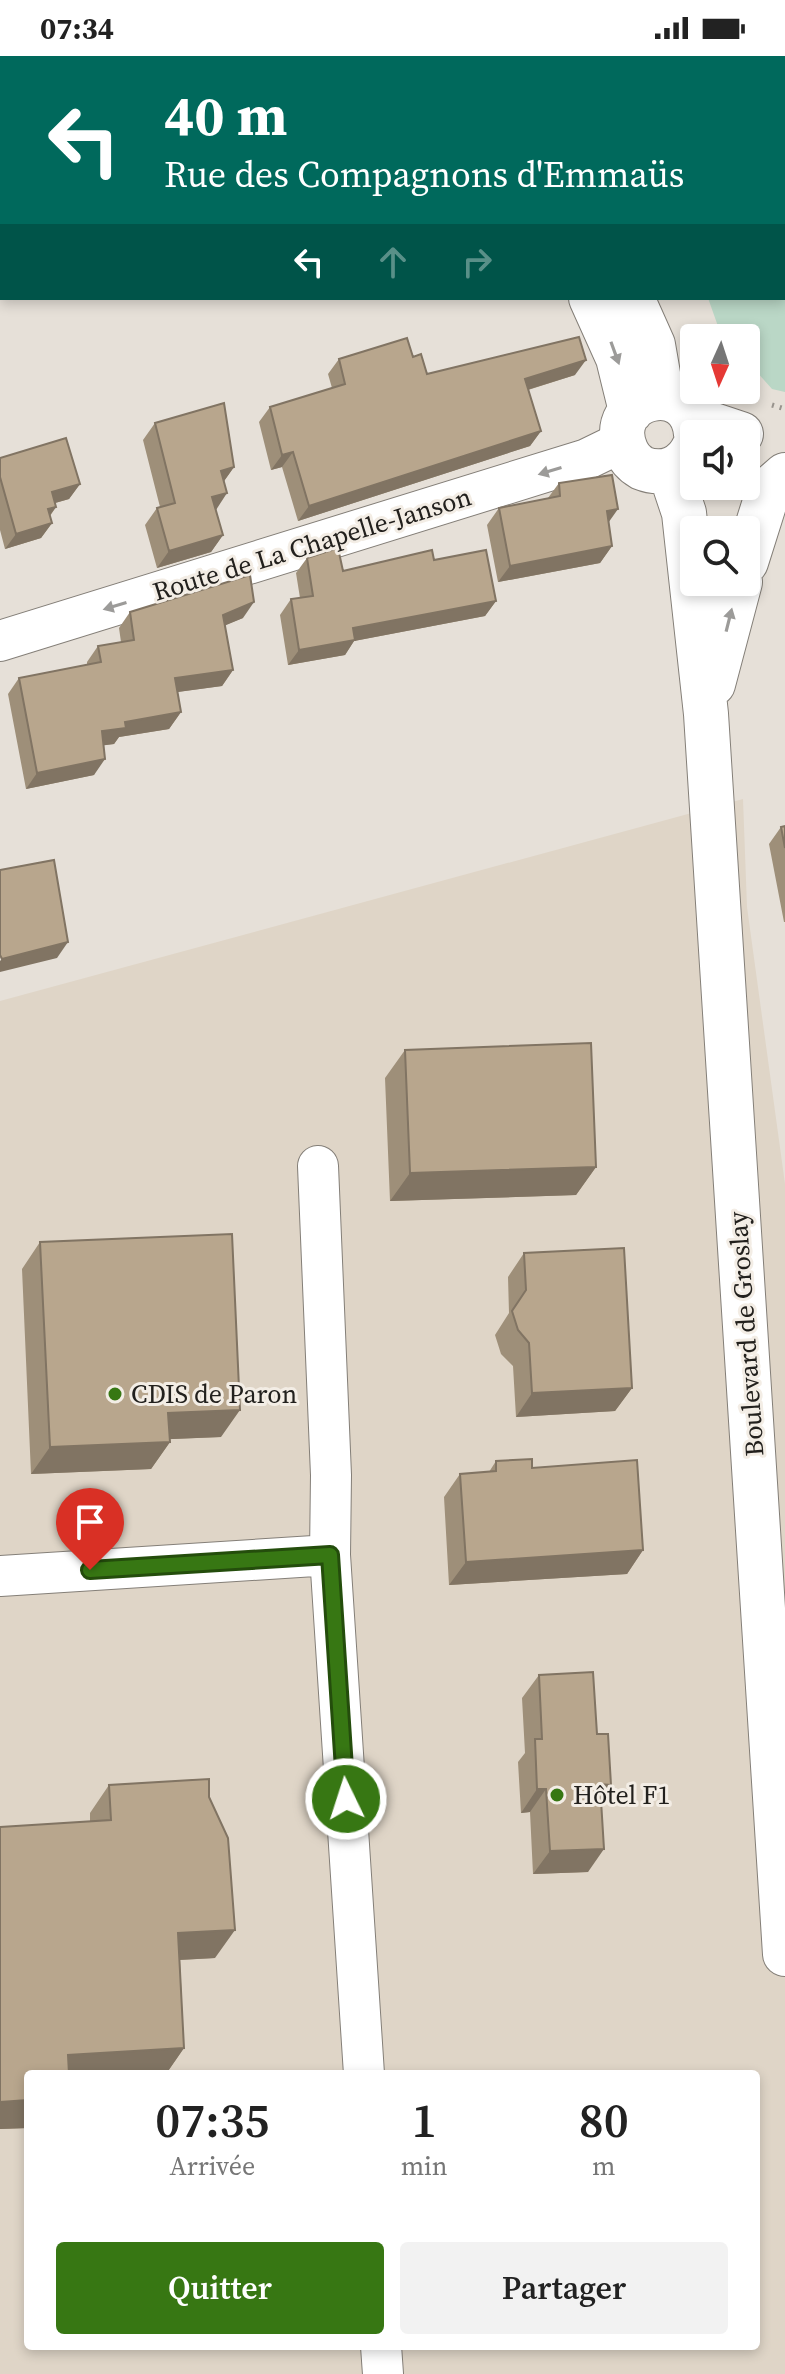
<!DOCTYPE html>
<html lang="fr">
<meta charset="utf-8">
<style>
:root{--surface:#fff;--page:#f2f2f2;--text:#222;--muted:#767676;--accent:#377713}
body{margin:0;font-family:"Source Serif 4",serif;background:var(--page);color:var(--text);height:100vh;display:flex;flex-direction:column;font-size:30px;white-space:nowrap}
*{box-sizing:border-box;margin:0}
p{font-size:26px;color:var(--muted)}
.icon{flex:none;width:44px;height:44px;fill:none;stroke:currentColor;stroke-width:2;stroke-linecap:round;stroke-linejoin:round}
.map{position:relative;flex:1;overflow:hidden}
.drawer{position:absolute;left:24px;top:2014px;width:736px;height:280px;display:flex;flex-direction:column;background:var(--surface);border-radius:8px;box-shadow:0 4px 12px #0003}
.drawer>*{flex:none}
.hud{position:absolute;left:0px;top:0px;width:786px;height:244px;box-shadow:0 4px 12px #0003;background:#00695c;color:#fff;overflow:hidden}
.needle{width:52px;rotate:183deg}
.fabs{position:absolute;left:680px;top:268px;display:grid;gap:16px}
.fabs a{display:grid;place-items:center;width:80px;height:80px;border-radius:8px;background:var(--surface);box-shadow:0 4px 12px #0003;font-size:40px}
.pin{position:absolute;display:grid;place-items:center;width:68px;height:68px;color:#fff;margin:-82px -34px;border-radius:50% 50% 50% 0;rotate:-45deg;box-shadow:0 0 8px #0007}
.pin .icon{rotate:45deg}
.me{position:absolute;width:88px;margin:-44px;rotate:356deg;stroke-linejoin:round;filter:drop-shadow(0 0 6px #0008)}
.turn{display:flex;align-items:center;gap:28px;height:168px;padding:0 32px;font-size:36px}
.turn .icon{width:104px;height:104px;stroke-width:2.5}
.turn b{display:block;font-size:56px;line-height:68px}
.lanes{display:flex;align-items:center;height:76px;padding:0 32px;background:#0003;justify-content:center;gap:40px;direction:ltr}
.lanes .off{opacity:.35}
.eta{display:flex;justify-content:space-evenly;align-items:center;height:136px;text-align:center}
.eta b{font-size:48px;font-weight:600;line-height:56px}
.cta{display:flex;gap:16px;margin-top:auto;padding:16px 32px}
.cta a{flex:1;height:92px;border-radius:8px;background:var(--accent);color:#fff;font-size:32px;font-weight:600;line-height:92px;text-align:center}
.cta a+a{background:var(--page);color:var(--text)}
.status{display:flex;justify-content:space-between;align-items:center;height:56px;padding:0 40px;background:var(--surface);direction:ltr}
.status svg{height:22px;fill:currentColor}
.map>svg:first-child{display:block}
</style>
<div class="status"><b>07:34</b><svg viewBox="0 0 49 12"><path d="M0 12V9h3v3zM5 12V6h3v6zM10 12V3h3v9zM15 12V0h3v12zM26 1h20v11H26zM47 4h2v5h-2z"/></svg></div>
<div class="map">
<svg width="785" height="2318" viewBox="0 0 785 2318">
<rect width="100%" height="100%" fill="#e6e0d8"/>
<!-- built -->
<path fill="#dfd5c7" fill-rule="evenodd" d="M 0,0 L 295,0 L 296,2 L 2,2 L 0,119 Z
M 581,0 L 785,0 L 785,188 L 784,2 Z
M 743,743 L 747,851 L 785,1128 L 785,2318 L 0,2318 L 0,945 ZM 28,2018 L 756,2018 L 756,2290 L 28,2290 Z"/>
<!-- green -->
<path fill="#bad7c6" d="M 785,188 L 785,336 L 772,333 L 746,304 L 746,282 L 726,282 L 720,276 L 708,242 L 784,242 Z"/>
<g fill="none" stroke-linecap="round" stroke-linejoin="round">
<!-- street casing -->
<g stroke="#847f78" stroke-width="42">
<path id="street" d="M 0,585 L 587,403 L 622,386
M 318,1110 L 331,1419 L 330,1499 L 364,2018
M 0,1520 L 330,1499
M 381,2290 L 383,2318"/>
</g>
<!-- secondary casing -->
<g stroke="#847f78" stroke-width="46">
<path id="secondary" d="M 484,0 L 485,2
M 528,0 L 528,2
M 591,242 L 618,302 L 631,355
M 632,242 L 653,289 L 662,341
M 693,362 L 741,378
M 694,391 C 685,411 664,421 642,412 C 635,408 629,402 626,394 C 603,340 691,318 696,378
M 670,415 L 684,457 L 706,658 L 785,1898
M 746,506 L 769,433 L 785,419
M 713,628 L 740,526"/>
</g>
<!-- path -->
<path stroke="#98938d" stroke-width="5" stroke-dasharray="2 6" stroke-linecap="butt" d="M 772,349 L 785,353"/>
<!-- street -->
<use href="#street" stroke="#fff" stroke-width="40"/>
<!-- secondary -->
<use href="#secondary" stroke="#fff" stroke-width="44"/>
</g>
<!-- wall -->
<path fill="#9e8f79" d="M 735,0 L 785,0 L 785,113 L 784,2 L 736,2 Z
M 413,301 L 427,318 L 575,319 L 528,334 L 541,375 L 530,390 L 298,465 L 282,411 L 271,414 L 259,366 L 270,351 L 332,332 L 328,318 L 339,303 Z
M 155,367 L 234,411 L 224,425 L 216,454 L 223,479 L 211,496 L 157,512 L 145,469 L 157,452 L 160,451 L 143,384 Z
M 0,402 L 80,428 L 69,443 L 55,447 L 56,451 L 50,460 L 52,467 L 41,482 L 5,493 L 0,474 Z
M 559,427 L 608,467 L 612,490 L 600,507 L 498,526 L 487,469 L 499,452 L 548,442 Z
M 307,502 L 343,515 L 434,504 L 496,545 L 485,560 L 354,585 L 345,599 L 288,609 L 280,559 L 291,543 L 300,542 L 296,517 Z
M 130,556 L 243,562 L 225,569 L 233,614 L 222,630 L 177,636 L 181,656 L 169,673 L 119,681 L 114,688 L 104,689 L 94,719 L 26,733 L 8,638 L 19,622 L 87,609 L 87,606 L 98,590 L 121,586 L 119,572 Z
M 785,770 L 785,866 L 784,866 L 769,788 L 781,771 Z
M 405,994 L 596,1111 L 576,1139 L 390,1145 L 385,1022 Z
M 40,1186 L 221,1381 L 170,1383 L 170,1386 L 151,1413 L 31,1418 L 22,1213 Z
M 524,1197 L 632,1332 L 615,1355 L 516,1361 L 513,1310 L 501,1298 L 495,1279 L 509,1257 L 508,1221 Z
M 496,1405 L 532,1412 L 643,1494 L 627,1518 L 449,1529 L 444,1441 L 460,1418 L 489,1416 Z
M 539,1619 L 601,1743 L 588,1816 L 533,1818 L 530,1756 L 521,1757 L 518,1706 L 525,1697 L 522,1642 Z
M 109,1729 L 215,1902 L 180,1904 L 184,1992 L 166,2018 L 28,2018 L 28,2072 L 0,2073 L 0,1771 L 90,1766 L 90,1757 Z"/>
<!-- shaded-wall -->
<path fill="#817463" d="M 586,304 L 575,319 L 514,338 L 525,323 Z
M 541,375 L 530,390 L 298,465 L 309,450 Z
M 293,396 L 282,411 L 271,414 L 282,399 Z
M 234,411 L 222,428 L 221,415 Z
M 80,428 L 69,443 L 41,451 L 52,436 Z
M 227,437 L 216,454 L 212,441 Z
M 56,451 L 45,466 L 48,453 Z
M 618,453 L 606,470 L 607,455 Z
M 52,467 L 41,482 L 5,493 L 16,478 Z
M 223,479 L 211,496 L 157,512 L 169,495 Z
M 612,490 L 600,507 L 498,526 L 510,510 Z
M 496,545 L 485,560 L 354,585 L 345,599 L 288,609 L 299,594 L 353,572 Z
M 254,546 L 243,562 L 212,575 L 223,559 Z
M 233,614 L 222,630 L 163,638 L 175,622 Z
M 181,656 L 169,673 L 119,681 L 114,688 L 91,691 L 102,675 L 125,666 Z
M 105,703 L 94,719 L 26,733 L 37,717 Z
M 68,886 L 57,902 L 0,916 L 0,905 L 2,903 Z
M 596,1111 L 576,1139 L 390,1145 L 410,1117 Z
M 632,1332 L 615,1355 L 516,1361 L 532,1337 Z
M 240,1354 L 221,1381 L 149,1384 L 168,1357 Z
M 170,1386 L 151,1413 L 31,1418 L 50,1391 Z
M 643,1494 L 627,1518 L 449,1529 L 466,1506 Z
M 600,1728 L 611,1729 L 595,1752 Z
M 537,1733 L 546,1733 L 530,1756 L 521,1757 Z
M 604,1793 L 588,1816 L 533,1818 L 550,1795 Z
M 235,1874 L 215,1902 L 158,1905 L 178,1877 Z
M 184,1992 L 166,2018 L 55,2018 L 68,1999 Z
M 28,2044 L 28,2072 L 0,2073 L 0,2046 Z"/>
<!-- building -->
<path fill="#b8a68d" stroke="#817463" stroke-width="2" d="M 373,0 L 431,0 L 432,2 L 375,2 Z
M 756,0 L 785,0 L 785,65 L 784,2 L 757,2 Z
M 579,281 L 586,304 L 525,323 L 541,375 L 309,450 L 293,396 L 282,399 L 270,351 L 345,328 L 339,303 L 407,282 L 413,301 L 421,298 L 427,318 Z
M 224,347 L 234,411 L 221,415 L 227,437 L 212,441 L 223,479 L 169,495 L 157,452 L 175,447 L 155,367 Z
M 66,382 L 80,428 L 52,436 L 56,451 L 48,453 L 52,467 L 16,478 L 0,421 L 0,402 Z
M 612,419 L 618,453 L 607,455 L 612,490 L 510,510 L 499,452 L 560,440 L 559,427 Z
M 338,492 L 343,515 L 432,494 L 434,504 L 486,494 L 496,545 L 353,572 L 355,584 L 299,594 L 291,543 L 313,540 L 307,502 Z
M 250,519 L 254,546 L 223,559 L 233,614 L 175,622 L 181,656 L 125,666 L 126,672 L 102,675 L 105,703 L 37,717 L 19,622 L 101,606 L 98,590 L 134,584 L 130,556 Z
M 785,770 L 785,792 L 781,771 Z
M 54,804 L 68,886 L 2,903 L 0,899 L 0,814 Z
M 591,987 L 596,1111 L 410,1117 L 405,994 Z
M 232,1178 L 240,1354 L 168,1357 L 170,1386 L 50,1391 L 40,1186 Z
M 624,1192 L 632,1332 L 532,1337 L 529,1287 L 518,1274 L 512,1255 L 526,1234 L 524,1197 Z
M 532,1403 L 532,1412 L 637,1404 L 643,1494 L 466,1506 L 460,1418 L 496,1415 L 496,1405 Z
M 593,1616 L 597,1678 L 608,1678 L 611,1729 L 600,1728 L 604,1793 L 550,1795 L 546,1733 L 537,1733 L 535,1683 L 542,1683 L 539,1619 Z
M 209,1723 L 209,1741 L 228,1782 L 235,1874 L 178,1877 L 184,1992 L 68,1999 L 69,2018 L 28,2018 L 28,2044 L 0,2046 L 0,1771 L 111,1764 L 109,1729 Z"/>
<!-- one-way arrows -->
<defs><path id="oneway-solid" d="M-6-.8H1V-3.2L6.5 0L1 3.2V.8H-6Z" transform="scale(2)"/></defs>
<g fill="#9c9b99">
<use href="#oneway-solid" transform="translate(615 297) rotate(70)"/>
<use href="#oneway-solid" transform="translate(550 415) rotate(163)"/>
<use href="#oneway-solid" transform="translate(115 550) rotate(163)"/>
<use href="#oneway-solid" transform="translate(729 564) rotate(-76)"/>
</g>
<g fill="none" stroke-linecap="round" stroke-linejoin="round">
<!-- route casing -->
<g stroke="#244d0c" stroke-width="20">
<path id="route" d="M 90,1514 L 330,1499 L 346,1743"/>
</g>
<!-- route -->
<use href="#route" stroke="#377713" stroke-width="14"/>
</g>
<!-- markers -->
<g fill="#377713" stroke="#f3ede5" stroke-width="3">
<circle cx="115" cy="1338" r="8"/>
<circle cx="557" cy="1739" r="8"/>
</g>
<g text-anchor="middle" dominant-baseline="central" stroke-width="6" stroke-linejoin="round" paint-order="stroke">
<!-- street labels -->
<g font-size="26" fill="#22201d" stroke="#f3ede5">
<text transform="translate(312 488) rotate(-17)">Route de La Chapelle-Janson</text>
<text transform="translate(746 1278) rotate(-94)">Boulevard de Groslay</text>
</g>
<!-- poi labels -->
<g font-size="26" fill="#22201d" stroke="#f3ede5" text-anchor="start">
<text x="131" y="1338">CDIS de Paron</text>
<text x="573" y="1739">Hôtel F1</text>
</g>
</g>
</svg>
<div class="fabs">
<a><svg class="needle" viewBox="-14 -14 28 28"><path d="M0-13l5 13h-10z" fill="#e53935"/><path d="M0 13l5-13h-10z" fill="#767676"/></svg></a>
<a><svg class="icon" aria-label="sound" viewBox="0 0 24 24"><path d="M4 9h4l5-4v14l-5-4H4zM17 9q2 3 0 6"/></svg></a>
<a><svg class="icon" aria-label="search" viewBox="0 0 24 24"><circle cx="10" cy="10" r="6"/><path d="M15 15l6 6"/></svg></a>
</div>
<div class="pin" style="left:90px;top:1514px;background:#d93025"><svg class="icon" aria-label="arrive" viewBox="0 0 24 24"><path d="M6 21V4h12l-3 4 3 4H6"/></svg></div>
<svg class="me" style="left:346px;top:1743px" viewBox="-20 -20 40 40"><circle r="17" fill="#377713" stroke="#fff" stroke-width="3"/><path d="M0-11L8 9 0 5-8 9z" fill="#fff"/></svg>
<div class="hud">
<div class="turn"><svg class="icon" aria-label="left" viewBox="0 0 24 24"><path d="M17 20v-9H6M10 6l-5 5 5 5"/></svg><div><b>40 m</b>Rue des Compagnons d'Emmaüs</div></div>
<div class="lanes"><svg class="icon" aria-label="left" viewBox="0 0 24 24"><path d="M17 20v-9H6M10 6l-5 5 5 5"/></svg><svg class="icon off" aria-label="ahead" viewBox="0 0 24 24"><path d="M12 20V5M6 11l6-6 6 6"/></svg><svg class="icon off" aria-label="right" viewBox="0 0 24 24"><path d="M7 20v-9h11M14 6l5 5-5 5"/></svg></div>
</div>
<section class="drawer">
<div class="eta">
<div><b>07:35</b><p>Arrivée</p></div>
<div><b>1</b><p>min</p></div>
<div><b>80</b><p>m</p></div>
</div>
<div class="cta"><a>Quitter</a><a>Partager</a></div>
</section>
</div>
